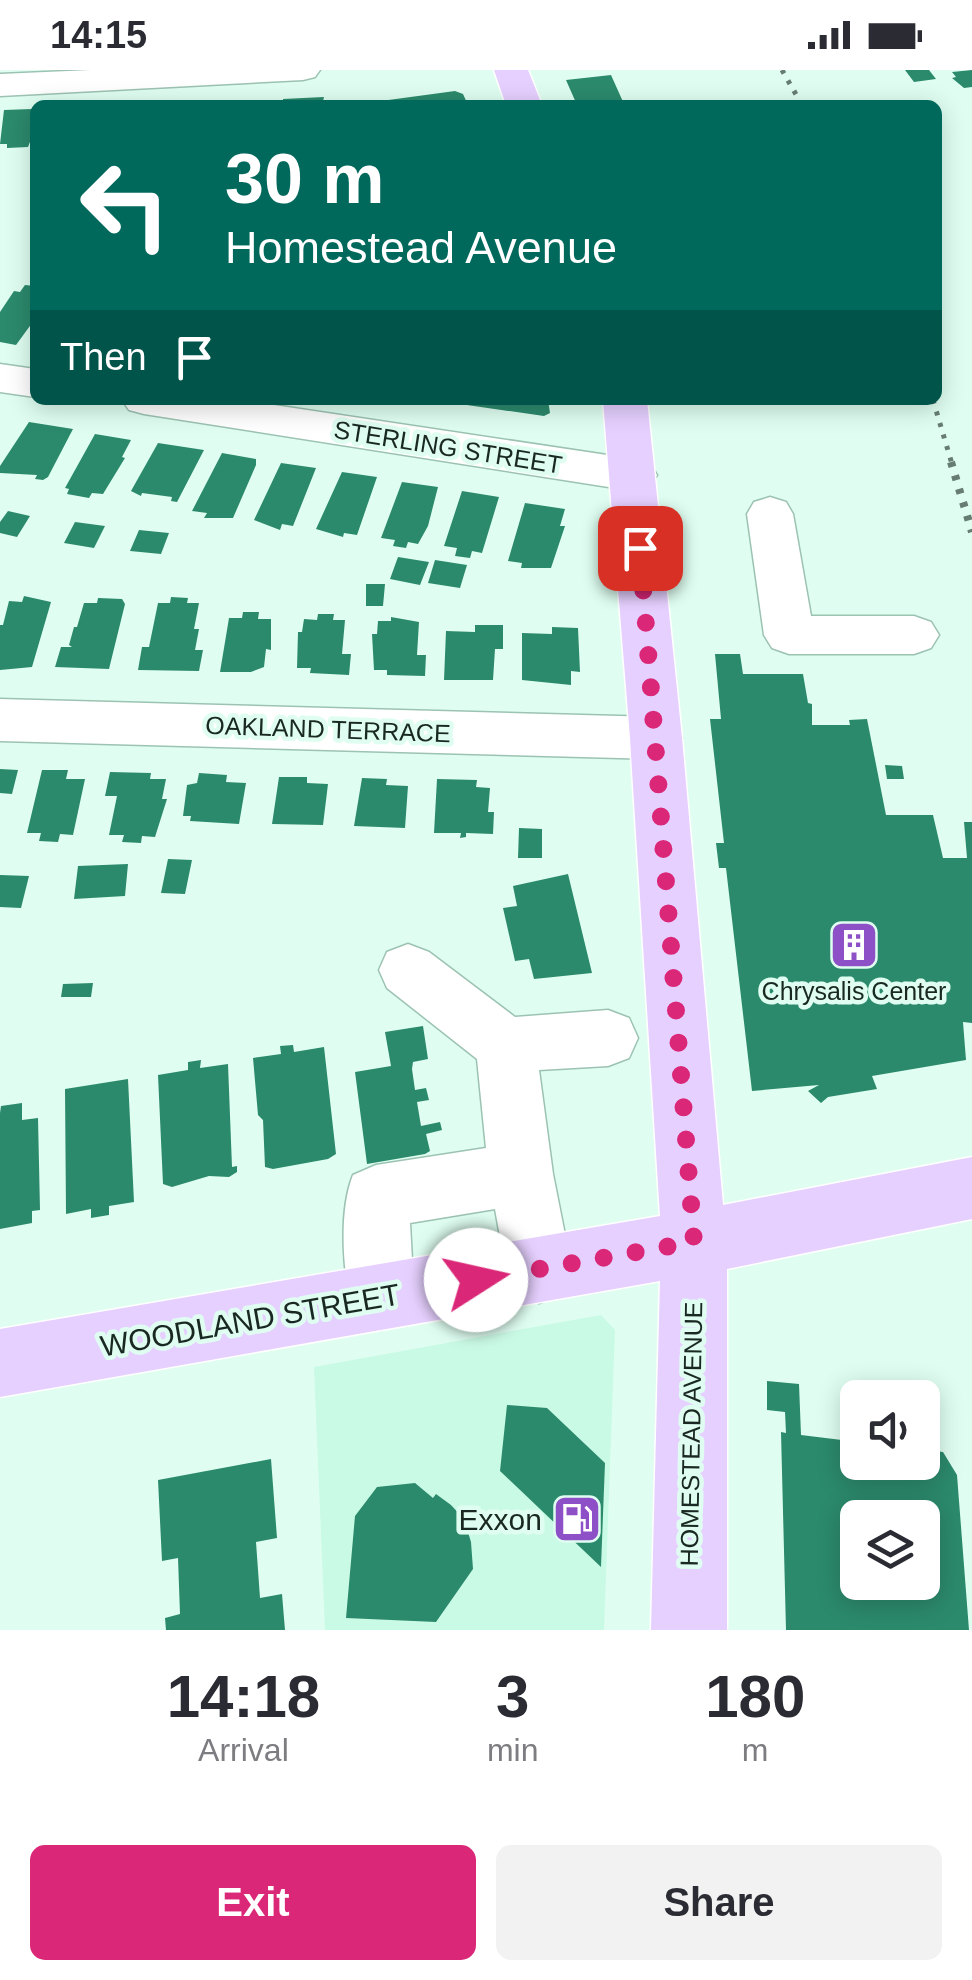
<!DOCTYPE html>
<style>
:root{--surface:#fff;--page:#f2f2f3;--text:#2b2b33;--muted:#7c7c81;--accent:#db2777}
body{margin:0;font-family:Arial,sans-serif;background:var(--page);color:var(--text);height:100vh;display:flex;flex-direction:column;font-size:38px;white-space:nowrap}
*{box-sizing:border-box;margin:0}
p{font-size:32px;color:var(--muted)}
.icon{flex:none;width:55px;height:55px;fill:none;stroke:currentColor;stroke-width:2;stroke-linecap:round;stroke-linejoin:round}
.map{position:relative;height:1560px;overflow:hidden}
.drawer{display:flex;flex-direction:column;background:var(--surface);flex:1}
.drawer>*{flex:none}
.banner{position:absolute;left:30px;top:30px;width:912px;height:305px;border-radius:15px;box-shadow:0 5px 25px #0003;background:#00695c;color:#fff;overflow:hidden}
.tools{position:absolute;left:840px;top:1310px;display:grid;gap:20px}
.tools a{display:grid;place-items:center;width:100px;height:100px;border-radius:15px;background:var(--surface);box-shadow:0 5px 25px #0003;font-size:50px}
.pin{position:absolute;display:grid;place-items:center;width:85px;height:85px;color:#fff;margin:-42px;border-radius:20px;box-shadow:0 5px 15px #0006}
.me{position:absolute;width:110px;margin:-55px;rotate:80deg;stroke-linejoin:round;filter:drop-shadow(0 0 8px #0008)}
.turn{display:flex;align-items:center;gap:35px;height:210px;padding:0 30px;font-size:45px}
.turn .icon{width:130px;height:130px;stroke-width:2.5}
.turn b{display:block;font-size:70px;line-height:85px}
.then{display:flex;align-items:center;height:95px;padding:0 30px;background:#0003;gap:20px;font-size:38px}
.eta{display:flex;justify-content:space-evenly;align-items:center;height:170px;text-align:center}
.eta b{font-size:60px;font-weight:700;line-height:70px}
.primary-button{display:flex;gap:20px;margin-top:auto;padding:20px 30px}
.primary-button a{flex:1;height:115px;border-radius:15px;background:var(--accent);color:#fff;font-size:40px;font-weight:700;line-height:115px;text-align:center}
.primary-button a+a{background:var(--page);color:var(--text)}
.status{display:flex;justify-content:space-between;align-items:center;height:70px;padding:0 50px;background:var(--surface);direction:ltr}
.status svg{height:28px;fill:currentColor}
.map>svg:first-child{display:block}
</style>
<div class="status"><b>14:15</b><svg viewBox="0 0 49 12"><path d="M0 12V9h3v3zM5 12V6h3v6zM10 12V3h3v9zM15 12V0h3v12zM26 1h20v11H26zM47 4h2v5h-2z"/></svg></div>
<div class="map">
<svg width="972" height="1560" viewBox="0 0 972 1560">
<rect width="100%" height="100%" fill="#dffef1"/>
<!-- built -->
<path fill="#c9fae5" d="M 601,1245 L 615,1260 L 604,1560 L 325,1560 L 314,1297 Z"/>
<!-- building -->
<path fill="#2c8a6c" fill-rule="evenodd" d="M 905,0 L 929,0 L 936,9 L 914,12 Z
M 972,0 L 972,17 L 964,18 L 952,8 L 956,7 L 952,2 Z
M 611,5 L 624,34 L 577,35 L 566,10 Z
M 455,21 L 463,24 L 468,35 L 382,35 L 381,31 Z
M 324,27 L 322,35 L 283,34 L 283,29 Z
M 32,39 L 35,59 L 28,77 L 7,78 L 7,74 L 0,74 L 4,40 Z
M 25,215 L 35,216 L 35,249 L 16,275 L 0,272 L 0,242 L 14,221 L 20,222 Z
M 461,330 L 548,330 L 550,343 L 544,346 L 460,334 Z
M 29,352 L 73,359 L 48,407 L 43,410 L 35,409 L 37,405 L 0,403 L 0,396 Z
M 95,364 L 131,370 L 122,387 L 125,388 L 103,424 L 92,423 L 89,428 L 67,424 L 69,419 L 65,418 Z
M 158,373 L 204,380 L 177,432 L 171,431 L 172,427 L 142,423 L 141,426 L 131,421 Z
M 222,383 L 256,389 L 256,395 L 233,448 L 204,448 L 207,443 L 192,441 Z
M 281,393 L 316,398 L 293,456 L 282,454 L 280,460 L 254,450 Z
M 342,402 L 377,407 L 357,465 L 344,463 L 343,467 L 316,459 Z
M 402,412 L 438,417 L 428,456 L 418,474 L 408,472 L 406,478 L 393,476 L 395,470 L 381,468 Z
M 462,421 L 499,427 L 482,483 L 472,481 L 470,488 L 455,486 L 457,478 L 444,476 Z
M 525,433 L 565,439 L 560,456 L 565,456 L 551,498 L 521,498 L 522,493 L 508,491 Z
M 8,441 L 30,446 L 17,467 L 0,463 L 0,452 Z
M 75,452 L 105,456 L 94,478 L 64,473 Z
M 139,460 L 169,463 L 161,484 L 130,481 Z
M 398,487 L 429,492 L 420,515 L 390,509 Z
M 435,490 L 467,495 L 460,518 L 428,513 Z
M 366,514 L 385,514 L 383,536 L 366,536 Z
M 24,526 L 51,532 L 32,597 L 0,600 L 0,555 L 3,555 L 9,531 L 22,532 Z
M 171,527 L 188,528 L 187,533 L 199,533 L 194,559 L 199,559 L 195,580 L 203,580 L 199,601 L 138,600 L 142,577 L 149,577 L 158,533 L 170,533 Z
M 98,528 L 122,529 L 125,534 L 109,599 L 55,597 L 61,577 L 72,577 L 69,575 L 74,557 L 77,557 L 84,533 L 97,533 Z
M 243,542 L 259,542 L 258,549 L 271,549 L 271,580 L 266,579 L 264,597 L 251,602 L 220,602 L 229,548 L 242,548 Z
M 318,544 L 334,544 L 333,550 L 345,550 L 342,584 L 351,584 L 349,605 L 310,603 L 311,598 L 297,598 L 298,562 L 302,562 L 304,549 L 317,550 Z
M 391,547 L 419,552 L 417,585 L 426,585 L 425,606 L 387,605 L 387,600 L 374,600 L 372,564 L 377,564 L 378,551 L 391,551 Z
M 475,555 L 503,555 L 503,579 L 495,579 L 493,610 L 444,610 L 446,561 L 475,562 Z
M 552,557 L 578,558 L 580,602 L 571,601 L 571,615 L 522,610 L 522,563 L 552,564 Z
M 715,584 L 740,584 L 743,604 L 803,604 L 808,633 L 812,634 L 812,655 L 850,655 L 849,650 L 867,649 L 886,745 L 933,745 L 943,788 L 967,788 L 964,752 L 972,752 L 972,953 L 963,952 L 966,990 L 872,1006 L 877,1019 L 828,1027 L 821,1033 L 808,1021 L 819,1015 L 752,1021 L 726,798 L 719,798 L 716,773 L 724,773 L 710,649 L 721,649 Z
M 885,695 L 902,696 L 904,709 L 887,709 Z
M 0,699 L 18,700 L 12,724 L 0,723 Z
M 42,700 L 68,700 L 66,709 L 85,709 L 73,765 L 60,764 L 58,772 L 39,771 L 41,763 L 27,763 Z
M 110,702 L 151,703 L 150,709 L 166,709 L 162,729 L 167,729 L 155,767 L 142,766 L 141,773 L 122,772 L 124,765 L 109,765 L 117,726 L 105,726 Z
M 199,703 L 227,705 L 226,712 L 246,713 L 239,754 L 190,751 L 191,746 L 183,746 L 187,715 L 197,713 Z
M 279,707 L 307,707 L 307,713 L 328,714 L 323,755 L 272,754 Z
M 362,708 L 387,709 L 386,715 L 408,716 L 405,758 L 354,756 Z
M 437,709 L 477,710 L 476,717 L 490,718 L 488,742 L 494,742 L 493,764 L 466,763 L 466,767 L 460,768 L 461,763 L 434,763 Z
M 519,758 L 542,759 L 542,788 L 518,788 Z
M 168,789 L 192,790 L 185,824 L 161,823 Z
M 128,794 L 125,826 L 74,829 L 78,796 Z
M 568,804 L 592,903 L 534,909 L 529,889 L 515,891 L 503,838 L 517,836 L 513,816 Z
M 0,805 L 29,806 L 21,838 L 0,837 Z
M 93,913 L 91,927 L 61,927 L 63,914 Z
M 423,956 L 428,989 L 413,992 L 412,999 L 415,1020 L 426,1018 L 429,1030 L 417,1032 L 421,1056 L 440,1052 L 442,1060 L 426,1064 L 430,1081 L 425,1084 L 367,1094 L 355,1002 L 391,996 L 385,962 Z
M 293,975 L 294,982 L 324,977 L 336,1084 L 328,1089 L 273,1099 L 265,1097 L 263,1050 L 258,1045 L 253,988 L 281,984 L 280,976 Z
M 201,990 L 200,998 L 228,994 L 232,1097 L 237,1096 L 237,1102 L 229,1107 L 209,1106 L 172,1117 L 163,1114 L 158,1005 L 188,1000 L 188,992 Z
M 128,1009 L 134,1132 L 109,1136 L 109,1145 L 91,1148 L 91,1139 L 66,1144 L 65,1019 Z
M 22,1033 L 22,1050 L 38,1048 L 40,1140 L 32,1141 L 32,1153 L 0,1159 L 0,1043 L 1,1036 Z
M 767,1311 L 799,1314 L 801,1365 L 858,1372 L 858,1392 L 922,1392 L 922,1379 L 943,1382 L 957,1405 L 969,1560 L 786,1560 L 781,1362 L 786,1363 L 785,1342 L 767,1340 ZM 858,1448 L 922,1448 L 922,1512 L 858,1512 Z
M 507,1335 L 547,1338 L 605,1393 L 601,1497 L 500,1401 Z
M 271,1389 L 277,1468 L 256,1472 L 260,1528 L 282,1524 L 285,1560 L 166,1560 L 165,1548 L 180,1544 L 178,1488 L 162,1491 L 158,1410 Z
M 415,1413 L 433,1428 L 436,1424 L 451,1435 L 464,1449 L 471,1472 L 473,1499 L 436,1552 L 346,1548 L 355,1446 L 377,1417 Z"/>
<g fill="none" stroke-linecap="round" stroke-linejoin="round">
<!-- minor casing -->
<g stroke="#9cc3b2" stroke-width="3">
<path id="minor" d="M 91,0 L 320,0 L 315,7 L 303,10 L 0,26 L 0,4 Z
M 0,294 L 35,299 L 35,327 L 0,322 Z
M 122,330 L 240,330 L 634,389 L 650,394 L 657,405 L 650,416 L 634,421 L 144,344 L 129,340 Z
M 770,427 L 786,432 L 793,444 L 811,546 L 914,546 L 931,552 L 939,565 L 931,578 L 914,584 L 789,584 L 772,578 L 764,565 L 747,444 L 754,432 Z
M 0,629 L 656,647 L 674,653 L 682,668 L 674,683 L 656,689 L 0,671 Z
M 408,874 L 429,882 L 515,947 L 608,940 L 629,948 L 638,968 L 629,988 L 608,996 L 539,1000 L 553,1104 L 572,1200 L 562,1223 L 539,1233 L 516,1223 L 506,1200 L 495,1139 L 410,1153 L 414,1227 L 405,1251 L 381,1260 L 357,1251 C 342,1213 338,1142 353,1105 L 376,1095 L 486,1078 L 477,989 L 387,918 L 379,900 L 387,882 Z"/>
</g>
<!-- major casing -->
<g stroke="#fff" stroke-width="3">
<path id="major" d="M 494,0 L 528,0 L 542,35 L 506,35 Z
M 603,330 L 647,330 L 682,668 L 723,1135 L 972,1087 L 972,1149 L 727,1199 L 727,1560 L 651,1560 L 660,1211 L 0,1327 L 0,1259 L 660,1146 L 630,668 Z"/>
</g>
<!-- minor -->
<use href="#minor" fill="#fff" fill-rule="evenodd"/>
<!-- major -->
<use href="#major" fill="#e6d0ff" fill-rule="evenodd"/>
<!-- rail-far1 -->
<path stroke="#677d74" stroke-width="5" stroke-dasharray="4 8" stroke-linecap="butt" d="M 782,0 L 802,35
M 933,330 L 952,394"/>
<!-- rail -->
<path stroke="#677d74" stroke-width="8" stroke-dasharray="5 9" stroke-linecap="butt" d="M 951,392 L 972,462"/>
</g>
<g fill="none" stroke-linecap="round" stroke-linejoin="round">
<!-- route -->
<path stroke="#db2777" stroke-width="18" stroke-dasharray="0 32.4" d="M 476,1210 L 694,1172 L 640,478"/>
</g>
<!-- icons -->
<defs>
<g id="building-square" transform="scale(2.5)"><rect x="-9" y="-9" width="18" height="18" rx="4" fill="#8e50c6" stroke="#dffef1"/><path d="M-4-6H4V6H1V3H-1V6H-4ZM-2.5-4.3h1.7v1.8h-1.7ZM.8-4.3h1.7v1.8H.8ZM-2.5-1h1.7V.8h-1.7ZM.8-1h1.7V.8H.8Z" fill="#fff"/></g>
<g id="fuel-square" transform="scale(2.5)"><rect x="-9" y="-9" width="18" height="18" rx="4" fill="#8e50c6" stroke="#dffef1"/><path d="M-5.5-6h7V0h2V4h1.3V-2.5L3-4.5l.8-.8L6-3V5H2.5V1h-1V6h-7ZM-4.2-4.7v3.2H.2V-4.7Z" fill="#fff"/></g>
</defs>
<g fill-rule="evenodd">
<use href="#building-square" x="854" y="875"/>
<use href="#fuel-square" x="577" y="1449"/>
</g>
<g text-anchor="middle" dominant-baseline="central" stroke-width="9" stroke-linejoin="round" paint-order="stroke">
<!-- street labels -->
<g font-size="25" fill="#192822" stroke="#dffef1">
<text transform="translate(448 377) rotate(9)">STERLING STREET</text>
<text transform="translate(328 659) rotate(2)">OAKLAND TERRACE</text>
<text transform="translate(691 1364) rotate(-89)">HOMESTEAD AVENUE</text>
</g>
<!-- poi labels -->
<g font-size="25" fill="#192822" stroke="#dffef1">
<text x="854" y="921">Chrysalis Center</text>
</g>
<!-- near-street labels -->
<g font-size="30" fill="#192822" stroke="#dffef1">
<text transform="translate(250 1250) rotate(-10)">WOODLAND STREET</text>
</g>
<!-- near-poi labels -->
<g font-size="30" fill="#192822" stroke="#dffef1" text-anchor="end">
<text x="542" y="1449">Exxon</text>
</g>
</g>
</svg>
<div class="tools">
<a><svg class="icon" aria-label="sound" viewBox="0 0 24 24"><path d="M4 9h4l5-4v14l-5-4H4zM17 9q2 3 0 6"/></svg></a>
<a><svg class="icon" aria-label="layers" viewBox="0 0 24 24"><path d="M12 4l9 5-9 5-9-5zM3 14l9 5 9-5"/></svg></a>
</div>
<div class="pin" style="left:640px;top:478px;background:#d93025"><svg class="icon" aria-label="arrive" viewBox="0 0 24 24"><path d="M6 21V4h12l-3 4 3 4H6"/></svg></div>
<svg class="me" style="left:476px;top:1210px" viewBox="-20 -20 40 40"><circle r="19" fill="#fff"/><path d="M0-13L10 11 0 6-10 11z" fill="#db2777"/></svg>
<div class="banner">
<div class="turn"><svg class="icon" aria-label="left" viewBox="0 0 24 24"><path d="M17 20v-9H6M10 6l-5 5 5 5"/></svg><div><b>30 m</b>Homestead Avenue</div></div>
<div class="then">Then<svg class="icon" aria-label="arrive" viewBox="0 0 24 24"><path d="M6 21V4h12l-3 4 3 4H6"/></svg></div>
</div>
</div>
<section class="drawer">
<div class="eta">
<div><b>14:18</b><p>Arrival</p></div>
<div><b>3</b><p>min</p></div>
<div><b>180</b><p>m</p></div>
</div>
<div class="primary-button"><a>Exit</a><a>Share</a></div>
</section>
